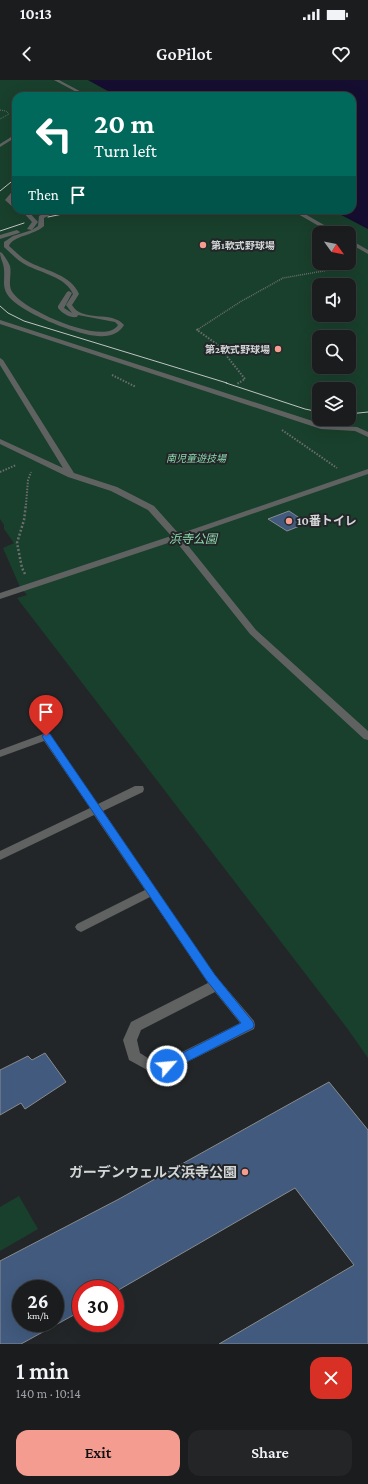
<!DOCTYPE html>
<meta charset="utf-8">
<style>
:root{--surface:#1a1c1e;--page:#232527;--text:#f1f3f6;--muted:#9fa1a4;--line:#383a3c;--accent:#f59c91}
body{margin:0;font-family:"Crimson Pro","Noto Sans JP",serif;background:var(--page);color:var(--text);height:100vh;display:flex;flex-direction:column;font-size:15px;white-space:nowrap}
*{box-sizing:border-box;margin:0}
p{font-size:13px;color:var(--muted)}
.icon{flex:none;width:22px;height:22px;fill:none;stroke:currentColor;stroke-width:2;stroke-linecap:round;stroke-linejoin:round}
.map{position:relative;height:1264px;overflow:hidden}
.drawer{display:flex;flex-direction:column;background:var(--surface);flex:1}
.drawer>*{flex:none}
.hud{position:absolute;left:12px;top:12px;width:344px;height:122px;border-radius:12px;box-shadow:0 4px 16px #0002,0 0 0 1px var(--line);background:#00695c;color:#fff;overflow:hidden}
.needle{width:26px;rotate:123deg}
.tools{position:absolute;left:312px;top:146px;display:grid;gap:8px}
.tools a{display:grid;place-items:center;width:44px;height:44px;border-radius:8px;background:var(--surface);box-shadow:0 4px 16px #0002,0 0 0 1px var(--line);font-size:20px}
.speed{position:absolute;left:12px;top:1200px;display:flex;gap:8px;font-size:20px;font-weight:700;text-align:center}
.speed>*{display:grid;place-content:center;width:52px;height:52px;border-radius:50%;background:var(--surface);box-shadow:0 4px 16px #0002,0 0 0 1px var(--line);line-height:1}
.speed small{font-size:10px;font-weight:400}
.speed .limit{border:6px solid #d22;background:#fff;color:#111}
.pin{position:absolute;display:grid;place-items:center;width:34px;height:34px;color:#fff;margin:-41px -17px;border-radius:50% 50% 50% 0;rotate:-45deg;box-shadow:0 0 4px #0007}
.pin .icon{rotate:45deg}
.me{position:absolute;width:44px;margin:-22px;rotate:63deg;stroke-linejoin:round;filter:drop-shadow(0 0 3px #0008)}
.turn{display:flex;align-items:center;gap:14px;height:84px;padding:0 16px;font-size:18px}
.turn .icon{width:52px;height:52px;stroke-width:2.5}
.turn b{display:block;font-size:28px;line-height:34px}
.then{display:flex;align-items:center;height:38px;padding:0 16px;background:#0003;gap:8px;font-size:15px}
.round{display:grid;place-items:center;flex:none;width:42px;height:42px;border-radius:12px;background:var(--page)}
.summary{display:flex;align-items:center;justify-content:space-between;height:68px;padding:0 16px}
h1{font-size:24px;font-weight:600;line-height:30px}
.cta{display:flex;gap:8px;margin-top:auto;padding:8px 16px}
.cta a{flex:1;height:46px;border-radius:12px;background:var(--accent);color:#111;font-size:16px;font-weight:600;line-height:46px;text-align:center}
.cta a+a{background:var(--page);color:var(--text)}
.status{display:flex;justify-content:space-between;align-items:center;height:28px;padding:0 20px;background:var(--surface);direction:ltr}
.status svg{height:11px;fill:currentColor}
header{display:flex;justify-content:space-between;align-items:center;height:52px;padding:0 16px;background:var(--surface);font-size:18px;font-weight:600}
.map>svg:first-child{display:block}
</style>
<div class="status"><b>10:13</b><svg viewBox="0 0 49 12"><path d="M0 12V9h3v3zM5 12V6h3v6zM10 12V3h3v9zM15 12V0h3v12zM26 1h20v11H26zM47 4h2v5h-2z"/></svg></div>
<header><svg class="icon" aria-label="back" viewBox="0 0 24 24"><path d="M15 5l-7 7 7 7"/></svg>GoPilot<svg class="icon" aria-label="heart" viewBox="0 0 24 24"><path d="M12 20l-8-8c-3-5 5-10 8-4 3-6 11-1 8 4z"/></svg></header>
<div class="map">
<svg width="368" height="1264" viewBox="0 0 368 1264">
<rect width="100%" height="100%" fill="#232628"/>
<!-- green -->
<path fill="#19402c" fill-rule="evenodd" d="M 0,0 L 88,0 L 117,16 L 16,16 L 16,130 L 332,130 L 368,149 L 368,978 L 347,948 L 17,518 L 27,515 L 20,507 L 3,468 L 14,463 L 4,449 L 4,445 L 0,439 ZM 319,153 L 349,153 L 349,183 L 319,183 ZM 319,205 L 349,205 L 349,235 L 319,235 ZM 319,257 L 349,257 L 349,287 L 319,287 ZM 319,309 L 349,309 L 349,339 L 319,339 Z
M 19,1116 L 38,1149 L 0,1171 L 0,1127 Z"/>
<!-- water -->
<path fill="#160e30" d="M 88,0 L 368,0 L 368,149 L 332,130 L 352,130 L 352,16 L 117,16 Z"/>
<!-- building -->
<path fill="#415a7d" stroke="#888b8e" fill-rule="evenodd" d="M 289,431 L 307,443 L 287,451 L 268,439 Z
M 45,973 L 66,1002 L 25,1029 L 21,1023 L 0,1035 L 0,990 L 28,976 L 32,980 Z
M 329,1002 L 368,1050 L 368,1264 L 219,1264 L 354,1185 L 295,1108 L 115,1212 L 115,1209 L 81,1209 L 81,1231 L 21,1264 L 0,1264 L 0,1181 L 119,1119 ZM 21,1209 L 55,1209 L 55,1243 L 21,1243 Z"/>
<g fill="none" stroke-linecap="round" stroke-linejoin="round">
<!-- path-far3 -->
<path stroke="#6a6d6e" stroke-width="1" stroke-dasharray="1 1" stroke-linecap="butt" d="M 0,30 L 6,31 L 9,34 L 0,39"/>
<!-- path-far2 -->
<path stroke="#6a6d6e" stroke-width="1.5" stroke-dasharray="1 1" stroke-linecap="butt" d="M 197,250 L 240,222 L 283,198 L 329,190"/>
<!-- path-far1 -->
<path stroke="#6a6d6e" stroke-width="2" stroke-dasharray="1.5 1.5" stroke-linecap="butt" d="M 198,249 L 197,250 L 218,265 L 245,299 L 237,304
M 112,295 L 136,307
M 282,350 L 337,388
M 0,392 L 16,385
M 26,425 L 28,400 L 31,392"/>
<!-- path -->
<path stroke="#6a6d6e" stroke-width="2.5" stroke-dasharray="2 2" stroke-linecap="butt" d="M 25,494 L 22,488 L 17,463 L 24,440 L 26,424"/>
<!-- service -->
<path fill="#606262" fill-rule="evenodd" d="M 54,0 L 59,0 L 89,16 L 84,16 Z
M 16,54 L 16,57 L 0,67 L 0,64 Z
M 16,107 L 16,113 L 11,120 L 16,125 L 16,130 L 5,120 Z
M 21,130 L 27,130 L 38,142 L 32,150 L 38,146 L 39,136 L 51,130 L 60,130 L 44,138 L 44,146 C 35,155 12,156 9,166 C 16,172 22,179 31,183 C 47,191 71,195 79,214 L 72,225 C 82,243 112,230 124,245 C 119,254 109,257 98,256 C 77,255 18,232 7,214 C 2,206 5,198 4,190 C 4,183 0,179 0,172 L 2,173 C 5,177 8,181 10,186 C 12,195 7,206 13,213 C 24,230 105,267 118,245 L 115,242 L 78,235 L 77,237 C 70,238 63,234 58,228 L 58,226 L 67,212 L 69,211 L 72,213 L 64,228 L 72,233 L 66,225 L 73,214 C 66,197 41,193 26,185 C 18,181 11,173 4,167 L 4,162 L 13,156 L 32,150 L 27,149 L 32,142 Z
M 291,130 L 298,130 L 338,153 L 331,153 Z
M 17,150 L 20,152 L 19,153 L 0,159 L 0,155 Z
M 349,159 L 368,170 L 368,174 L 349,163 Z
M 0,240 L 325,345 L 357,347 L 368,352 L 368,357 L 355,351 L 321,349 L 0,244 Z
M 0,278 L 3,280 L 74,393 L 117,407 L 154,426 L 179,454 L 368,389 L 368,394 L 182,458 L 256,550 L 368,651 L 368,660 L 364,659 L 250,554 L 174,459 L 148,430 L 111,411 L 68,397 L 0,364 L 0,359 L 63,388 L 0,285 Z"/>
<!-- minor -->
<path fill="#606262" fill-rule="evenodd" d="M 177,454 L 180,455 L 181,457 L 180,459 L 0,519 L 0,513 Z
M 46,653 L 50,654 L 98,724 L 135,706 L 143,706 L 144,709 L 143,712 L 103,731 L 215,895 L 254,941 L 255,945 L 254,949 L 167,992 L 149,991 L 129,980 L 123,960 L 131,942 L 208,903 L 150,817 L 85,850 L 81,852 L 77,850 L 75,847 L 77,844 L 145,810 L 94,735 L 0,780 L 0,771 L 90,728 L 44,661 L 0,677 L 0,670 ZM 215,912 L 240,943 L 166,980 L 151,980 L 140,973 L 137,960 L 141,950 Z"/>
<!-- tram -->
<path stroke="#c0c3c4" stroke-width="1" d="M 0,111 L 16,98
M 48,137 L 82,130
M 0,151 L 24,143
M 0,226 L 8,233 L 24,241 L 227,303
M 226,303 L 305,329 L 319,332
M 349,334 L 368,332"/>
</g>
<!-- route -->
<path fill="#1a73e8" stroke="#114b97" d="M 46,653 L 50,654 L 215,895 L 253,942 L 254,945 L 253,948 L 171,990 L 167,992 L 163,990 L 161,986 L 163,983 L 241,943 L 207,901 L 43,658 L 42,656 Z"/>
<!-- markers -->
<g fill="#f59c91" stroke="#232628" stroke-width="1.5">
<circle cx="203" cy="165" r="4"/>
<circle cx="278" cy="269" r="4"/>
<circle cx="289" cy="441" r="4"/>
<circle cx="245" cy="1092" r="4"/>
</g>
<g text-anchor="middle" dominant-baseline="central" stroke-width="4" stroke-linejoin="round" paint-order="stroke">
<!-- far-poi labels -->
<g font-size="10" font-weight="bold" fill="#d3d6d7" stroke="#232628" text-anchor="start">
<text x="211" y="165">第1軟式野球場</text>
<text x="270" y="269" text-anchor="end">第2軟式野球場</text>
</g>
<!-- far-park labels -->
<g font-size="10" font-style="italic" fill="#8dd8ae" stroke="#232628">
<text x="196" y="378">南児童遊技場</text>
</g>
<!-- poi labels -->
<g font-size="12" font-weight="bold" fill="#d3d6d7" stroke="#232628" text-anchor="start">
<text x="297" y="441">10番トイレ</text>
</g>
<!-- park labels -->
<g font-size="12" font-style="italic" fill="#8dd8ae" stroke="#232628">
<text x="193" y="459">浜寺公園</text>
</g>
<!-- near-poi labels -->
<g font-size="14" font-weight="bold" fill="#d3d6d7" stroke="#232628" text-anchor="end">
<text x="237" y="1092">ガーデンウェルズ浜寺公園</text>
</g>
</g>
</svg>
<div class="tools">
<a><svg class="needle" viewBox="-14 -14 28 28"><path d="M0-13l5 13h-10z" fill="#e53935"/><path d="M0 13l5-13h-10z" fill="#9fa1a4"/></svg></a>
<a><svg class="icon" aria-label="sound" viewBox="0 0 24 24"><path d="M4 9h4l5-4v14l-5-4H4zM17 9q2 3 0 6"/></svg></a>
<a><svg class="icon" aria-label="search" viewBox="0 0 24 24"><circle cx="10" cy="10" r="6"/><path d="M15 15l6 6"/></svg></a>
<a><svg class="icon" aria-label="layers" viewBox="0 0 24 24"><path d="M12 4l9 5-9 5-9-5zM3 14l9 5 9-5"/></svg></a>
</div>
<div class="speed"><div>26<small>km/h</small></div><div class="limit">30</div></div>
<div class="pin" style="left:46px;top:656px;background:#d93025"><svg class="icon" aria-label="arrive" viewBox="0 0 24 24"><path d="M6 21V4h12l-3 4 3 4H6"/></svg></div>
<svg class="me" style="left:167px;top:986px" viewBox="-20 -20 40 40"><circle r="17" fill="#1a73e8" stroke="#fff" stroke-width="3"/><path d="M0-11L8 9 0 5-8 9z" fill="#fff"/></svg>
<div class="hud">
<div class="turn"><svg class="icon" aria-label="left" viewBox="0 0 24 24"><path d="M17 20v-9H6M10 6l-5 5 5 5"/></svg><div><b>20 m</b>Turn left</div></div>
<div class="then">Then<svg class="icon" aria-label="arrive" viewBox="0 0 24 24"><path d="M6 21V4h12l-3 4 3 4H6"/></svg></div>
</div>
</div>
<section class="drawer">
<div class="summary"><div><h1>1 min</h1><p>140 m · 10:14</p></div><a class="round" style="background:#d93025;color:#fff"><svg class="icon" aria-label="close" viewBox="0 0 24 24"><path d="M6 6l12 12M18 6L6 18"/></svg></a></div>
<div class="cta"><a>Exit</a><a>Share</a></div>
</section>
